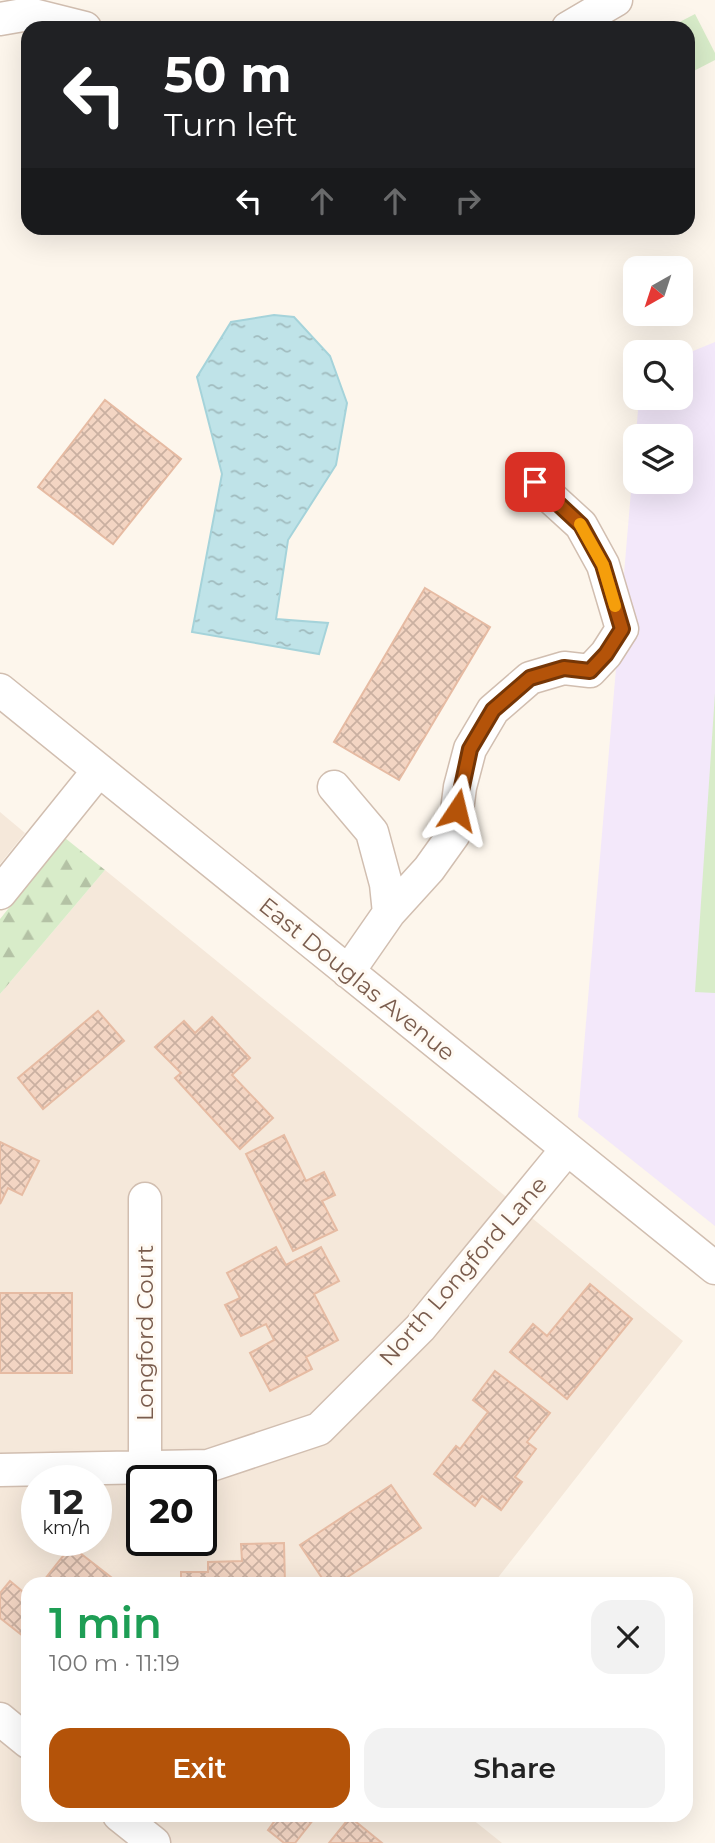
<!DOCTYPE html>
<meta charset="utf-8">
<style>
:root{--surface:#fff;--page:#f2f2f2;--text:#222;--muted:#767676;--accent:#b45309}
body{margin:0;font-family:Montserrat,sans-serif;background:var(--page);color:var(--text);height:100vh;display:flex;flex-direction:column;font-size:26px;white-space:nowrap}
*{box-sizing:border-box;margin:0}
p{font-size:23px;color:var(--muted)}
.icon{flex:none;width:38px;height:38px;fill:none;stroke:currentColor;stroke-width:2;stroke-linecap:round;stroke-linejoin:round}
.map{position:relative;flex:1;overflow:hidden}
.details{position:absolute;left:21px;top:1577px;width:672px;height:245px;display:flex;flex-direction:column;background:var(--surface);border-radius:21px;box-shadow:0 7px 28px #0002}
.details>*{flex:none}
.guide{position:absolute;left:21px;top:21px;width:674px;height:214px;border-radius:21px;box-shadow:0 7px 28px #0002;background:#202124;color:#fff;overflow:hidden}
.needle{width:46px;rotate:219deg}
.tools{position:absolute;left:623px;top:256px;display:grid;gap:14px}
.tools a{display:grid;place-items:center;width:70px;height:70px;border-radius:14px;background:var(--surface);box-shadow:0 7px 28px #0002;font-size:35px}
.speed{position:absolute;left:21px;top:1465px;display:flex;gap:14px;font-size:35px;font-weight:700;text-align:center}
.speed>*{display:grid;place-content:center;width:91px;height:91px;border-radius:50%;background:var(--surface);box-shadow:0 7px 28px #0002;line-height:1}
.speed small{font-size:18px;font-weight:400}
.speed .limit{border:4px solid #111;border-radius:10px;background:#fff;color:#111}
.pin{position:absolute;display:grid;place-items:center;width:60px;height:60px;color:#fff;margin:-30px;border-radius:14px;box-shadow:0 4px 10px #0006}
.me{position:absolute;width:77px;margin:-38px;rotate:10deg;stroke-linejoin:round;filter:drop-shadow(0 0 5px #0008)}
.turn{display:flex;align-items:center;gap:24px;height:147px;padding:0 28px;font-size:32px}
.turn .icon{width:91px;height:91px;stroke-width:2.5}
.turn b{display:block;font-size:49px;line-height:60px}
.lanes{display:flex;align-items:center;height:66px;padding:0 28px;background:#0003;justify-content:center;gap:35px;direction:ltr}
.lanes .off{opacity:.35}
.round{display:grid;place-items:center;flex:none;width:74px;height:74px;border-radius:21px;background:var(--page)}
.overview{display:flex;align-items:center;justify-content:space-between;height:119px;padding:0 28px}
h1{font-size:42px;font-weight:600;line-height:52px;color:#1e9e55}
.action{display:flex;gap:14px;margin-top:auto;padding:14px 28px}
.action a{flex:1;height:80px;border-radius:21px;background:var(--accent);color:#fff;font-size:28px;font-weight:600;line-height:80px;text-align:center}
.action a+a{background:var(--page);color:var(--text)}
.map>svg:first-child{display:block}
</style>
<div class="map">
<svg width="715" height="1843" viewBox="0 0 715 1843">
<defs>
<pattern id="forest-firs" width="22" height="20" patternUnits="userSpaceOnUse" patternTransform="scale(1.75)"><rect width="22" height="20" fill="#d8ecc9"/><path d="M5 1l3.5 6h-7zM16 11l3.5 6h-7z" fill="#b4c2a5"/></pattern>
<pattern id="water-ripples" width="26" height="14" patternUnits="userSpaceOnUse" patternTransform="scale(1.75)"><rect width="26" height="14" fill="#bfe3e8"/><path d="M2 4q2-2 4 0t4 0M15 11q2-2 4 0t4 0" fill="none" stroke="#a0bbbe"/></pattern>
<pattern id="building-cross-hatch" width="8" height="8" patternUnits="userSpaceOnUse" patternTransform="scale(1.75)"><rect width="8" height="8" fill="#f3d5c3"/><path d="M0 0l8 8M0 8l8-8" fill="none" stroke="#cab0a1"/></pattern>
</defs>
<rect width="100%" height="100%" fill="#fdf6ec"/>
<!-- residential -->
<path fill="#f5e8da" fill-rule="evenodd" d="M 0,812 L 25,833 L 0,864 Z
M 105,870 L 683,1341 L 493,1584 L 28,1584 L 28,1815 L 467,1815 L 502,1843 L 0,1843 L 0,994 ZM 37,1480 L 96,1480 L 96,1540 L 37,1540 ZM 142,1480 L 201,1480 L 201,1540 L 142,1540 Z"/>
<!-- education -->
<path fill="#f3e8fa" d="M 715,342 L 715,1226 L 578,1117 L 635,444 L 635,481 L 681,481 L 681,436 L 636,436 L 639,397 L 681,397 L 681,356 Z"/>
<!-- forest -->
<path fill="url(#forest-firs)" d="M 65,838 L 105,870 L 0,994 L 0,919 Z"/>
<!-- garden -->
<path fill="#d8ecc9" d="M 695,14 L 715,53 L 715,60 L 688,74 L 688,28 L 668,28 Z
M 715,693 L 715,993 L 695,992 Z"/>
<!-- water -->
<path fill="url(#water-ripples)" stroke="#a5d3da" stroke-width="2" d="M 274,315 L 294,317 L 330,356 L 347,403 L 336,465 L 288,540 L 276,619 L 328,623 L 319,654 L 192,632 L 222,474 L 197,377 L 231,322 Z"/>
<!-- building -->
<path fill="url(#building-cross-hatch)" stroke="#e6bba3" stroke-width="2" d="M 105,400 L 181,459 L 113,544 L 38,487 Z
M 425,588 L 490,627 L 399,780 L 334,742 Z
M 98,1011 L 124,1041 L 43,1109 L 18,1078 Z
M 212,1017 L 250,1058 L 232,1075 L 273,1118 L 240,1149 L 175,1078 L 181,1073 L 155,1047 L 184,1021 L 195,1033 Z
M 284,1135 L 306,1181 L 324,1172 L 335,1195 L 322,1201 L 337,1230 L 293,1251 L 246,1154 Z
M 0,1142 L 39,1161 L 22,1195 L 8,1188 L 0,1204 Z
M 276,1247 L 286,1265 L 321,1247 L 339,1281 L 314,1294 L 338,1340 L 306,1357 L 312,1369 L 270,1391 L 250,1353 L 274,1340 L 266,1324 L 241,1336 L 225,1305 L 240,1298 L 227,1273 Z
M 590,1284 L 632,1319 L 567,1399 L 510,1352 L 533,1324 L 547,1336 Z
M 0,1293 L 72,1293 L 72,1373 L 0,1373 Z
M 495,1371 L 550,1413 L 527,1442 L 536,1449 L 515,1477 L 522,1482 L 501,1510 L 482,1496 L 475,1506 L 434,1474 L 456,1446 L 460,1449 L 488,1412 L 473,1400 Z
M 391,1485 L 421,1528 L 337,1584 L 326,1584 L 300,1545 Z
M 284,1543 L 285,1584 L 181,1584 L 181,1572 L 208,1572 L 208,1562 L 242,1561 L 241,1544 Z
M 71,1546 L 116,1581 L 114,1584 L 41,1584 Z
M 10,1581 L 28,1596 L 28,1640 L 0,1618 L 0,1593 Z
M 279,1815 L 317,1815 L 295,1843 L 284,1843 L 268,1830 Z
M 350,1817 L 382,1843 L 329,1843 Z"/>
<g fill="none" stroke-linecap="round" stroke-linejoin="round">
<!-- minor casing -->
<g stroke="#d1beb0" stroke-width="35">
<path id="minor" d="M 0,19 L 29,14 L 85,28
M 568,28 L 616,0
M 0,690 L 715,1268
M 334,787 L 372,832 L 386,884 L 389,913 L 348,972
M 0,893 L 99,770
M 389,913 L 429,869 L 454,834 L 460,787 L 470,749 L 493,710 L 530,678 L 564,668 L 590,671 L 606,654 L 622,629 L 603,565 L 581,525 L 535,483
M 145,1467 L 145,1199
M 0,1470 L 208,1466 L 319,1429 L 420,1328 L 567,1149
M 0,1719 L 28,1742
M 119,1815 L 154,1843"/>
</g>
<!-- minor -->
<use href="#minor" stroke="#fff" stroke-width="32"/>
</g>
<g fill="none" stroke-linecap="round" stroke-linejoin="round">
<!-- route casing -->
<g stroke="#753606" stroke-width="18">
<path id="route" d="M 457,810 L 470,749 L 493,710 L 530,678 L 564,668 L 590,671 L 606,654 L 622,629 L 603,565 L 581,525 L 535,482"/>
</g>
<!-- route -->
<use href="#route" stroke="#b45309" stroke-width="12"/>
<!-- slow -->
<path stroke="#f59e0b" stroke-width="12" d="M 580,524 L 603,565 L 615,606"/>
</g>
<g text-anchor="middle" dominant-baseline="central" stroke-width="6" stroke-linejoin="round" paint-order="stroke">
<!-- street labels -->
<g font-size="23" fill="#7a5c4d" stroke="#fffaf3">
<text transform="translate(357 979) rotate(39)">East Douglas Avenue</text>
<text transform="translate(463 1271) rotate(-49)">North Longford Lane</text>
<text transform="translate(145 1333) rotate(-90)">Longford Court</text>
</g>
</g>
</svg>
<div class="tools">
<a><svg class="needle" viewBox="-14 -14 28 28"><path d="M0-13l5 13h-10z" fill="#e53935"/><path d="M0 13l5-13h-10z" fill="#767676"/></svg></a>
<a><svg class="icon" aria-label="search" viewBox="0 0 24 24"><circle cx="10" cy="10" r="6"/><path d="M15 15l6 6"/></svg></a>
<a><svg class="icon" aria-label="layers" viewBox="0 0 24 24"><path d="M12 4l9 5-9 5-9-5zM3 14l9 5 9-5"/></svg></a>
</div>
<div class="speed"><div>12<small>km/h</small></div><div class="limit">20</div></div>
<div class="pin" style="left:535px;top:482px;background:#d93025"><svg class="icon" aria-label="arrive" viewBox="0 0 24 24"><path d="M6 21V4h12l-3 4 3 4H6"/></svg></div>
<svg class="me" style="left:457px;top:810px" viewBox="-20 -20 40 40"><path d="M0-17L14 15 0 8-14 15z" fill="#b45309" stroke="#fff" stroke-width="4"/></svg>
<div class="guide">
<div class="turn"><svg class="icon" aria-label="left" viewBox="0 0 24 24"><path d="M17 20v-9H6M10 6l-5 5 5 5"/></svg><div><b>50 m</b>Turn left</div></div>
<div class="lanes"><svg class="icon" aria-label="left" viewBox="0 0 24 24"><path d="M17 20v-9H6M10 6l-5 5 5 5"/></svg><svg class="icon off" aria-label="ahead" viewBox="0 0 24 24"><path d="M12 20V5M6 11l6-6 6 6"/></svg><svg class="icon off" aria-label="ahead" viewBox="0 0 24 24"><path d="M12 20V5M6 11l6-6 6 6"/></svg><svg class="icon off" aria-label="right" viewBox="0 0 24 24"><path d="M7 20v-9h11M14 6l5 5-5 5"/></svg></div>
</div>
<section class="details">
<div class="overview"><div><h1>1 min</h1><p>100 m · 11:19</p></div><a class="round"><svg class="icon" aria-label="close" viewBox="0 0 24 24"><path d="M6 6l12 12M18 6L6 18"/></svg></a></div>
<div class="action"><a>Exit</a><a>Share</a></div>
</section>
</div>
